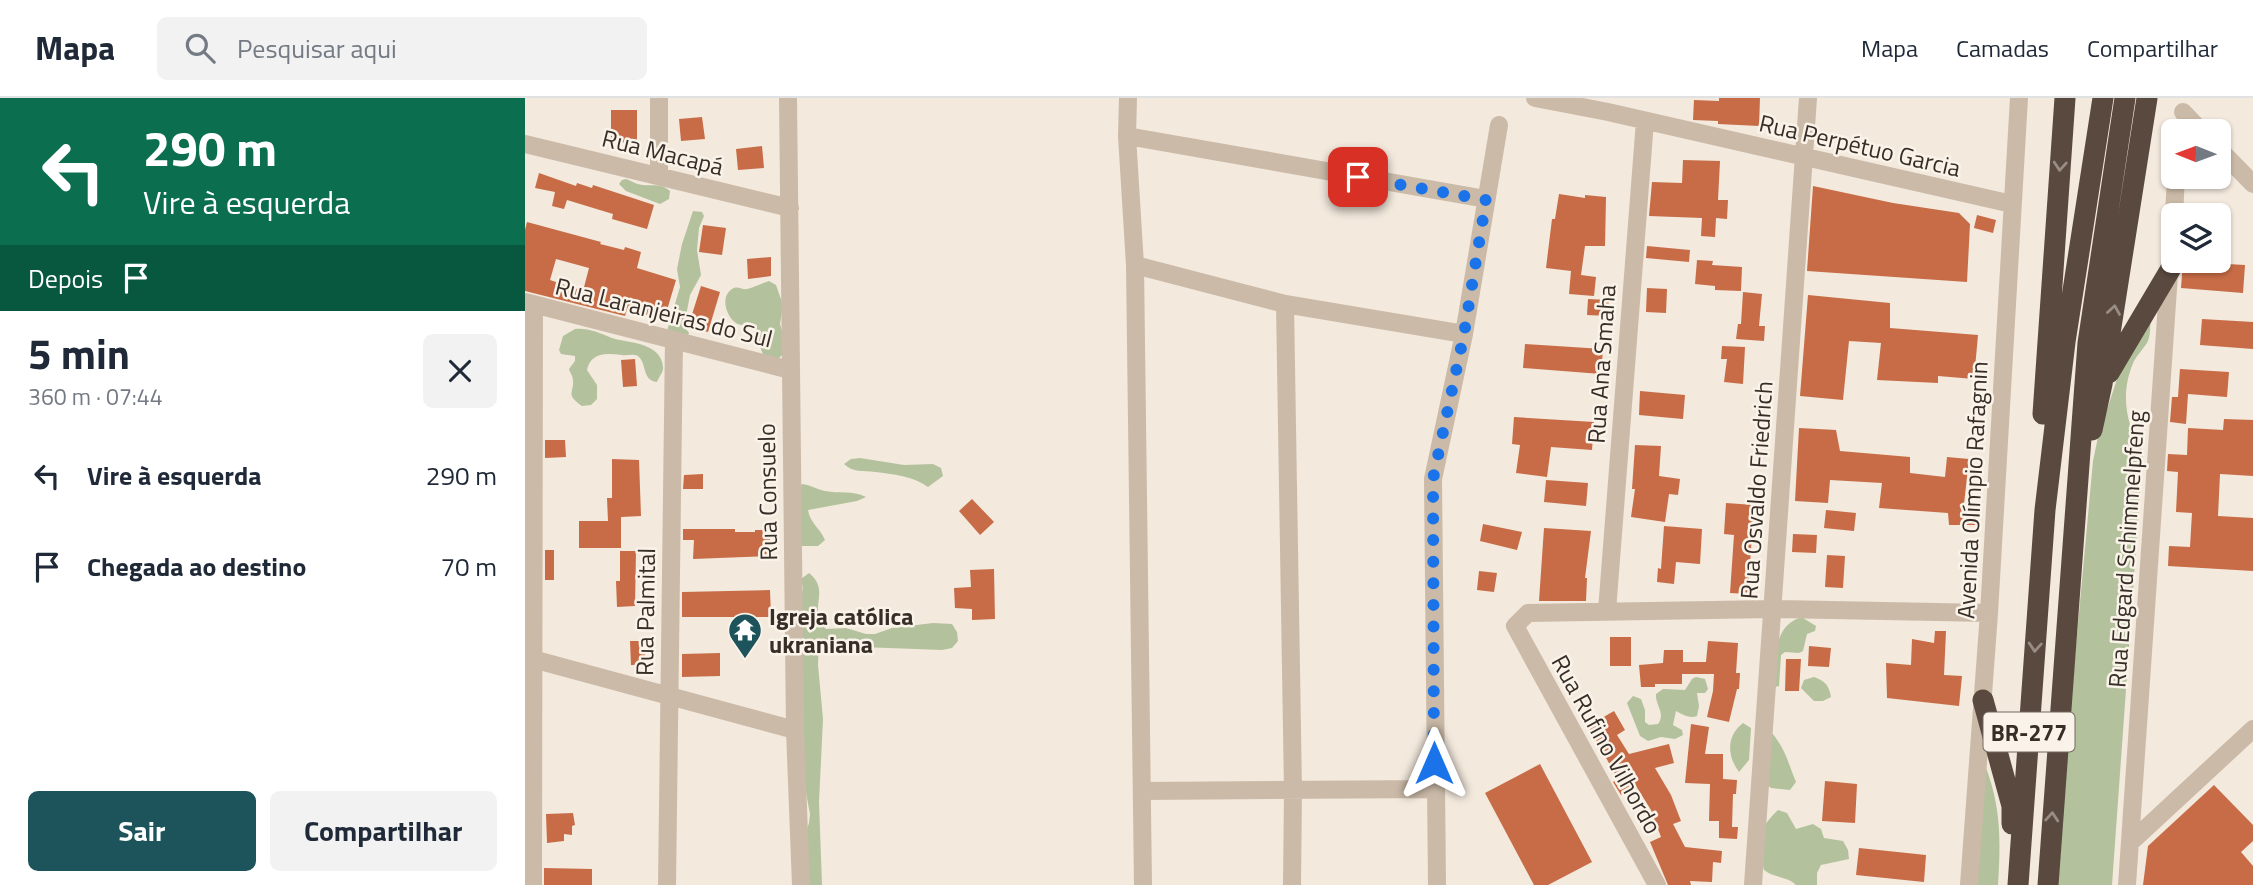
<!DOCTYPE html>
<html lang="pt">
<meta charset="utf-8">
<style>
:root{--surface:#fff;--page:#f2f2f3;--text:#1f2937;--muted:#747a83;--line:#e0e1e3;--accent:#1d535a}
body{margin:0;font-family:"Titillium Web",sans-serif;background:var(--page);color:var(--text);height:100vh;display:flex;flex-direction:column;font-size:26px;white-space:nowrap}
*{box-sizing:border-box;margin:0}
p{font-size:23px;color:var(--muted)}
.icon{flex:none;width:38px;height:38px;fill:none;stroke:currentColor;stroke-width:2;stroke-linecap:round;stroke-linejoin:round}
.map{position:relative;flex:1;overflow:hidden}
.side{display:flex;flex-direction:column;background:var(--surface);width:525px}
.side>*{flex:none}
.banner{background:#0b6e4f;color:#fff;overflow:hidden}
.needle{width:46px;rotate:271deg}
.controls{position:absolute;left:1636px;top:21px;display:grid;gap:14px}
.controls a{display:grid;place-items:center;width:70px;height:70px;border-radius:10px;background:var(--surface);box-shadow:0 2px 5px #0004;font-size:35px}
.pin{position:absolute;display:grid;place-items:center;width:60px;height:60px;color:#fff;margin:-30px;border-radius:14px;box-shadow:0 4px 10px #0006}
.me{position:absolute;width:77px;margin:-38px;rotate:0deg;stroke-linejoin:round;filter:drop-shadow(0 0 5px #0008)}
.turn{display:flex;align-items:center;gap:24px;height:147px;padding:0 28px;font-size:32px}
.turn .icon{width:91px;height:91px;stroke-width:2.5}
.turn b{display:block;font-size:49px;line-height:60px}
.then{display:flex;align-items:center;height:66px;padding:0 28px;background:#0003;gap:14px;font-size:26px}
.round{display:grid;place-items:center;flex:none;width:74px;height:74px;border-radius:10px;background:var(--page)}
.head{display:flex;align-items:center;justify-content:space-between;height:119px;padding:0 28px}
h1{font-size:42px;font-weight:700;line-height:52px}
.cta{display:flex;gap:14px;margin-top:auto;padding:14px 28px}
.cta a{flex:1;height:80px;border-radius:10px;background:var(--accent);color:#fff;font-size:28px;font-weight:700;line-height:80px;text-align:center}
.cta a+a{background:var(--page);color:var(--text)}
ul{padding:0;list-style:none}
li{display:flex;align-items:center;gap:21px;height:91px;padding:0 28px}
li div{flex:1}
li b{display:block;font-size:26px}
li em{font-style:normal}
header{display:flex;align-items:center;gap:42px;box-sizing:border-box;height:98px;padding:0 35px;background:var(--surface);border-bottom:2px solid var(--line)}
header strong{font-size:33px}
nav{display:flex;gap:38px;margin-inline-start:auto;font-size:24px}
.search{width:490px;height:63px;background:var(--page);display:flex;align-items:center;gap:18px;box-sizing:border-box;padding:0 24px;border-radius:10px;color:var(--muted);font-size:26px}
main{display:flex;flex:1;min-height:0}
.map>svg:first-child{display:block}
</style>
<header>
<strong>Mapa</strong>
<div class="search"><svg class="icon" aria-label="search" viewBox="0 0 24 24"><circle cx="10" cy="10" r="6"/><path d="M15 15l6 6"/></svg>Pesquisar aqui</div>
<nav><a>Mapa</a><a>Camadas</a><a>Compartilhar</a></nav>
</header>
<main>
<section class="side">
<div class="banner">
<div class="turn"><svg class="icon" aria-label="left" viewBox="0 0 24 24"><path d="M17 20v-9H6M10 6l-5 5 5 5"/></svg><div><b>290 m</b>Vire à esquerda</div></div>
<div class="then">Depois<svg class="icon" aria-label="arrive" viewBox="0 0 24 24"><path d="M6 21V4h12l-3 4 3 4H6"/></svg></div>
</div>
<div class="head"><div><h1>5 min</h1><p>360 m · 07:44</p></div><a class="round"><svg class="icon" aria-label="close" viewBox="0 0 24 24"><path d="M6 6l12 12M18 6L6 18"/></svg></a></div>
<ul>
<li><svg class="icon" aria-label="left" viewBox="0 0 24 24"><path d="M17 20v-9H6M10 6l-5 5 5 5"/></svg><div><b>Vire à esquerda</b></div><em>290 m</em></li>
<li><svg class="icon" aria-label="arrive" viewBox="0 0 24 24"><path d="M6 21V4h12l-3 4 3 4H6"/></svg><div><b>Chegada ao destino</b></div><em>70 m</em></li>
</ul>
<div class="cta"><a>Sair</a><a>Compartilhar</a></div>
</section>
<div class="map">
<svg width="1728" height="787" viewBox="0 0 1728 787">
<rect width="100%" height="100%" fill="#f3e9dd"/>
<!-- green -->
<path fill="#b3c29c" d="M 101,81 C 106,83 113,87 118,87 C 129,88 136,85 145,93 L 144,101 L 135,106 L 101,93 L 94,86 L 97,82 Z
M 168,113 L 177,114 L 179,118 L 174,130 L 172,152 L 176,177 L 165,197 L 160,223 L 161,231 L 164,235 L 162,239 L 142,233 L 155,189 L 152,171 L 157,146 Z
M 244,183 L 251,187 L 258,207 L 255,226 L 258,236 L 259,255 L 253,261 L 239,259 L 227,228 C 222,227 215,228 211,225 C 201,218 195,199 207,191 C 213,187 216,192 222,191 C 230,189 237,185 244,183 Z
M 1626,217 C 1625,226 1626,238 1622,245 C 1618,251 1613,256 1609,263 C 1595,294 1600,326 1618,354 L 1587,787 L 1529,787 L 1568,363 L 1573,339 L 1593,278 Z
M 50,231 C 64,230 74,235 87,240 C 103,245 136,244 138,269 C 139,273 134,279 132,284 C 117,282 122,267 114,259 C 110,255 102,258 97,257 C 82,255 66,254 62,272 L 72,287 L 72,301 L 66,307 L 57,308 C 40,296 49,296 48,282 C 48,278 45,275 44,271 L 50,263 L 50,258 L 36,256 L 34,252 L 38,238 Z
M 335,360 L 379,367 L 408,366 L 416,370 L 418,378 L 403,389 C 388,378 368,376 350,374 C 338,372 328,375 319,366 L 326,361 Z
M 277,386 C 286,387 291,391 300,393 C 314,396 327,392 341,399 L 332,403 L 283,412 C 285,425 295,430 300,442 L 293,448 L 275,448 L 272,394 Z
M 284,475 C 307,494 281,511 301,531 L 321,530 L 341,536 L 350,536 L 367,530 L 408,525 L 427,526 L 432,534 L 433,543 L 427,550 L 417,552 L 336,549 L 305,542 L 294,543 L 293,567 L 298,621 L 294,704 L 297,787 L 277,787 L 278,743 L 284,725 L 285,716 L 279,684 L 276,498 L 278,490 L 276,481 Z
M 1274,520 L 1278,520 L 1291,528 L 1290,533 L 1282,536 L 1278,553 L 1274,555 L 1260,554 L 1256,557 L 1254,588 L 1250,589 C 1252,563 1246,531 1274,520 Z
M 1171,579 L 1180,581 L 1183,591 L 1180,595 L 1172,595 L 1174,608 L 1172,618 C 1164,621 1157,616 1151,613 L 1148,627 L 1157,632 L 1158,637 L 1150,641 L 1136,639 L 1123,643 L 1115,638 L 1102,605 L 1108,598 L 1116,601 L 1120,612 L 1120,624 L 1124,627 L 1133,626 C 1141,615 1130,607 1131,596 L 1138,591 L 1160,592 L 1167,581 Z
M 1289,579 C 1300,583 1304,587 1306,599 L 1298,603 L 1289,603 L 1276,590 L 1279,582 Z
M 1218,625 L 1226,630 L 1224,662 L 1214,674 C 1202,658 1201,638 1218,625 Z
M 1245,633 C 1260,649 1263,665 1271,684 L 1265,692 L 1246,690 L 1239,684 Z
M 1458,662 C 1476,706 1476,740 1473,787 L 1449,787 Z
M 1253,712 L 1262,715 L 1271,731 L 1288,726 L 1296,731 L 1299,740 L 1318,743 L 1323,752 L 1324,761 L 1296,767 L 1292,775 L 1292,787 L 1271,787 C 1262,778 1249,780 1239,772 C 1233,744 1230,734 1253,712 Z"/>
<!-- building -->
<path fill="#c76c46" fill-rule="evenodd" d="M 1194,0 L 1235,0 L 1234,28 L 1193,26 L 1193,23 L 1168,22 L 1169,2 L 1194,3 Z
M 86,12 L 112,12 L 112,45 L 86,44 Z
M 177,19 L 180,41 L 156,43 L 154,21 Z
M 237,48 L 239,70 L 213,72 L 211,51 Z
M 1158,62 L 1195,63 L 1193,102 L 1203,102 L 1202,121 L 1191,120 L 1190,139 L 1176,138 L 1177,120 L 1124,118 L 1127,84 L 1157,85 Z
M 14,75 L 51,88 L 52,85 L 67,90 L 68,87 L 129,107 L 122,131 L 87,121 L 88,116 L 42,102 L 39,111 L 27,108 L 30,94 L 10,90 Z
M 1288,88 L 1368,105 L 1434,115 L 1445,126 L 1442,184 L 1282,173 Z
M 1034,96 L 1060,100 L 1060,97 L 1081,99 L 1080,148 L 1060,148 L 1056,177 L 1071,179 L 1069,198 L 1044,196 L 1046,173 L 1021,170 L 1027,121 L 1030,121 Z
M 1452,117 L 1471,122 L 1468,135 L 1449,130 Z
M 2,124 L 76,144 L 75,146 L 99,152 L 100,149 L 116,154 L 112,170 L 151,182 L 139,222 L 102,211 L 100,218 L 0,193 L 0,132 ZM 31,161 L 64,170 L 58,193 L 25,182 Z
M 178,127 L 201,130 L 197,157 L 174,154 Z
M 1122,148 L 1165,152 L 1164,164 L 1121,160 Z
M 246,159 L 246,178 L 223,181 L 222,161 Z
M 1172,162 L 1188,163 L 1187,167 L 1217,169 L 1216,193 L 1190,192 L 1190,188 L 1170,186 Z
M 1658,163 L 1702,163 L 1702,166 L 1720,167 L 1718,195 L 1656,190 Z
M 176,188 L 195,194 L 183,234 L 163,229 Z
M 1122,190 L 1142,191 L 1141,215 L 1121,214 Z
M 1218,194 L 1237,196 L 1234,228 L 1240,228 L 1239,243 L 1211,241 L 1213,226 L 1216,226 Z
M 1283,197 L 1365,205 L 1365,230 L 1453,237 L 1449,281 L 1413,278 L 1413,285 L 1352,282 L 1356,245 L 1324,243 L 1318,302 L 1275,298 Z
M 1063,201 L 1084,202 L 1083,218 L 1062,217 Z
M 1677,221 L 1728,224 L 1728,251 L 1675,247 Z
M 1000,246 L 1078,251 L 1076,276 L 998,270 Z
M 1197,248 L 1220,249 L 1218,286 L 1199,284 L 1202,261 L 1196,261 Z
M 110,261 L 112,288 L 98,289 L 96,262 Z
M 1655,271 L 1704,274 L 1702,299 L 1663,296 L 1661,326 L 1645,324 L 1647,299 L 1653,299 Z
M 1115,293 L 1160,297 L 1158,321 L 1114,317 Z
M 989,319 L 1069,324 L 1067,352 L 1026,349 L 1022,379 L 991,375 L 995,347 L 987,346 Z
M 1699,321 L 1728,322 L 1728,378 L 1695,376 L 1693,418 L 1728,420 L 1728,473 L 1643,468 L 1644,448 L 1665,449 L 1667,415 L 1651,414 L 1653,374 L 1642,373 L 1643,356 L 1662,357 L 1663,330 L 1698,332 Z
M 1274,330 L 1311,332 L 1315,353 L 1385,359 L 1385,375 L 1420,379 L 1422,359 L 1444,361 L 1439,406 L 1455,407 L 1452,427 L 1424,427 L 1423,415 L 1354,410 L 1357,385 L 1305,382 L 1303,405 L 1270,403 Z
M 20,342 L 40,342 L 41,359 L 20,360 Z
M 1110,347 L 1136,348 L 1134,378 L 1155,381 L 1153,397 L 1144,396 L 1140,424 L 1106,419 L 1110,391 L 1107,391 Z
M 87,361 L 114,362 L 116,418 L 96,419 L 96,450 L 54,450 L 54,423 L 83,423 L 82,400 L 87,400 Z
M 178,376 L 178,391 L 158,391 L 159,377 Z
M 1021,382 L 1063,385 L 1061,408 L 1019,404 Z
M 447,401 L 469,424 L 455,437 L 434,413 Z
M 1201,405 L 1229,407 L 1223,496 L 1205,495 L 1209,437 L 1199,436 Z
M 1301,412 L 1331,415 L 1329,433 L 1299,430 Z
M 958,426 L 997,434 L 992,452 L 955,443 Z
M 1139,428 L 1177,431 L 1175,466 L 1151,464 L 1149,486 L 1132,484 L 1133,470 L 1136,471 Z
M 1019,430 L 1066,433 L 1060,480 L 1062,480 L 1061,503 L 1014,503 Z
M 158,431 L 210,431 L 210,434 L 230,434 L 230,432 L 245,432 L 245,458 L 168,461 L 169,442 L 158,442 Z
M 1268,436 L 1292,437 L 1291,455 L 1267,454 Z
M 20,452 L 29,452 L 29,482 L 20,482 Z
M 95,453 L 111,453 L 110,508 L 92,509 L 91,483 L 95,483 Z
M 1302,457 L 1320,458 L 1318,490 L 1300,489 Z
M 469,471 L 470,521 L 447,522 L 447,511 L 430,510 L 429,490 L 446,489 L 445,472 Z
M 954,473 L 972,475 L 969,494 L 952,492 Z
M 245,492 L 246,519 L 157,519 L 157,494 Z
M 1410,533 L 1421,533 L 1419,577 L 1437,578 L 1434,608 L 1362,600 L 1361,565 L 1386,567 L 1387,541 L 1409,545 Z
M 1085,539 L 1106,539 L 1106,568 L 1085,568 Z
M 105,543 L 120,543 L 120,567 L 106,567 Z
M 1183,543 L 1213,545 L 1211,575 L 1215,575 L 1214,591 L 1212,591 L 1204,624 L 1182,619 L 1188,593 L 1189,576 L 1157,576 L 1157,586 L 1130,586 L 1130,589 L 1116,589 L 1114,567 L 1138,565 L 1139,552 L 1158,552 L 1158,564 L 1181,564 Z
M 1284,548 L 1306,550 L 1304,569 L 1283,568 Z
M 195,555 L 195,578 L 157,579 L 157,556 Z
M 1261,561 L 1276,561 L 1274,593 L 1260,593 Z
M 1089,613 L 1100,632 L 1092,637 L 1104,656 L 1144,646 L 1149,665 L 1130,670 L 1146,697 L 1156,723 L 1148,726 L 1160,749 L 1197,753 L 1196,765 L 1188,764 L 1187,784 L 1165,783 L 1166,787 L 1143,787 L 1125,744 L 1136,739 L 1126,712 L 1111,688 L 1096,697 L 1088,684 L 1093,681 L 1063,628 Z
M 1166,626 L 1184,629 L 1180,656 L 1198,656 L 1198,681 L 1212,682 L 1211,696 L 1208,696 L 1207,729 L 1213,729 L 1212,741 L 1194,740 L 1194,723 L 1184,723 L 1185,686 L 1160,685 Z
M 1015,666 L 1067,764 L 1023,787 L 1009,787 L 960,695 Z
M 1300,683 L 1332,686 L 1330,725 L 1297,723 Z
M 1689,687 L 1728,727 L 1728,743 L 1716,754 L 1728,768 L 1728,787 L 1618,787 L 1623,748 Z
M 48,715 L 50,727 L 47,728 L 47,737 L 39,736 L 39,743 L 22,745 L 21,716 Z
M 1334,750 L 1401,757 L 1399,784 L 1331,777 Z
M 19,770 L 67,771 L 67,787 L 19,787 Z"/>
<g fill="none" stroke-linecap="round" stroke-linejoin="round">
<!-- minor -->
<path stroke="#cbbaa8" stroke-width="18" d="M 263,0 L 270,632 L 276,787
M 603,0 L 602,38 L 610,167 L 618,787
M 1010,0 L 1083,14 L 1487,106
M 1658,14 L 1676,33
M 602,38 L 961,101
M 0,46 L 265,110
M 1694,51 L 1728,86
M 134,78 L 134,0
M 1649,117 L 1651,79
M 610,167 L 760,206 L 939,236
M 0,204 L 265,272
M 760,206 L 768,693 L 767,787
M 1082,513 L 1120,23
M 0,559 L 270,632
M 617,693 L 909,691
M 1605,745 L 1728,631
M 8,787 L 9,206
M 142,787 L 149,242
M 912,787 L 908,381 L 939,236 L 974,27
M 1132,787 L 990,528 L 1003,515 L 1247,511 L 1464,515
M 1228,787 L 1283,0
M 1444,787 L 1464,515 L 1494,0
M 1602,787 L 1648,118"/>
<!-- highway -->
<path stroke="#59493f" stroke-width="21" d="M 1584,275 L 1645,172
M 1518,316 L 1540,0
M 1567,332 L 1577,286 L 1622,0
M 1458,602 L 1487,708 L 1487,726
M 1493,787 L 1520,412 L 1540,244 L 1578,0
M 1523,787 L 1563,245 L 1600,0"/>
</g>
<!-- one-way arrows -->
<defs><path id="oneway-chevron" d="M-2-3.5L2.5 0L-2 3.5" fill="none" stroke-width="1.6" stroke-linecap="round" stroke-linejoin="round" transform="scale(1.75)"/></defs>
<g stroke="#998d83">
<use href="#oneway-chevron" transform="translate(1535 68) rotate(94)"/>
<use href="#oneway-chevron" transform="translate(1589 212) rotate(-81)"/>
<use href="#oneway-chevron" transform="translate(1510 549) rotate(94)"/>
<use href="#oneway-chevron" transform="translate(1527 719) rotate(-86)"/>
</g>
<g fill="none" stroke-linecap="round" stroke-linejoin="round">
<!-- route -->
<path stroke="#1a73e8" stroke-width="12" stroke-dasharray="0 21.6" d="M 833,79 L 961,102 L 939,236 L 908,381 L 909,665"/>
</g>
<!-- icons -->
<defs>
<g id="temple-pin" transform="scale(1.75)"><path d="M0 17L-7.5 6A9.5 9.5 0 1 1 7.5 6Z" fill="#1d535a" stroke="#faf3e9"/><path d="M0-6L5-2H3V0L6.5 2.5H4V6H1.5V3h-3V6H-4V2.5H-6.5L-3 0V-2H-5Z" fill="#fff"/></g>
</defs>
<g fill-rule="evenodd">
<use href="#temple-pin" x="220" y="532"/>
</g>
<g text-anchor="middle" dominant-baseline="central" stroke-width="5" stroke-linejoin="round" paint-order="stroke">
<!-- shield labels -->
<rect fill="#faf3e9" stroke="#726962" stroke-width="2" x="1458.5" y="614.5" width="91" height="39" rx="5"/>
<g font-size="23" font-weight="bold" fill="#382e28">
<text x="1504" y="634">BR-277</text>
</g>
<!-- street labels -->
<g font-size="24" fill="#382e28" stroke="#faf3e9">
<text transform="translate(1335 47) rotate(13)">Rua Perpétuo Garcia</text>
<text transform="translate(138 54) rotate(14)">Rua Macapá</text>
<text transform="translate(139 214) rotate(14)">Rua Laranjeiras do Sul</text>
<text transform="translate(1076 266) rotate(-86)">Rua Ana Smaha</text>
<text transform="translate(1231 392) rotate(-86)">Rua Osvaldo Friedrich</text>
<text transform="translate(1447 392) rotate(-87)">Avenida Olímpio Rafagnin</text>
<text transform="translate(242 394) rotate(-91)">Rua Consuelo</text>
<text transform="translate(1601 451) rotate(-86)">Rua Edgard Schimmelpfeng</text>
<text transform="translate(120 514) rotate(-89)">Rua Palmital</text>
<text transform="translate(1082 646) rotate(61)">Rua Rufino Vilhordo</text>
</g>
<!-- poi labels -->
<g font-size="24" font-weight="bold" fill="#382e28" stroke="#faf3e9" text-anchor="start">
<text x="244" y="518">Igreja católica<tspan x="244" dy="28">ukraniana</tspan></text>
</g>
</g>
</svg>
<div class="controls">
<a><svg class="needle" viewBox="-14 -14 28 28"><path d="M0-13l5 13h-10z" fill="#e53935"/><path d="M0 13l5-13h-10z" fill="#747a83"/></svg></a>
<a><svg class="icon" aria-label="layers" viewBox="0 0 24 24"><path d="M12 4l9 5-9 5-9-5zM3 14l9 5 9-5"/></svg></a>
</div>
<div class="pin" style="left:833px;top:79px;background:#d93025"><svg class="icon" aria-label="arrive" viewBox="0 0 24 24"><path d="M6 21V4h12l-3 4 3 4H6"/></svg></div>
<svg class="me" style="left:909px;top:665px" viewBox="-20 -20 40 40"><path d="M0-17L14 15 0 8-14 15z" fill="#1a73e8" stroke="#fff" stroke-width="4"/></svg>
</div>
</main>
